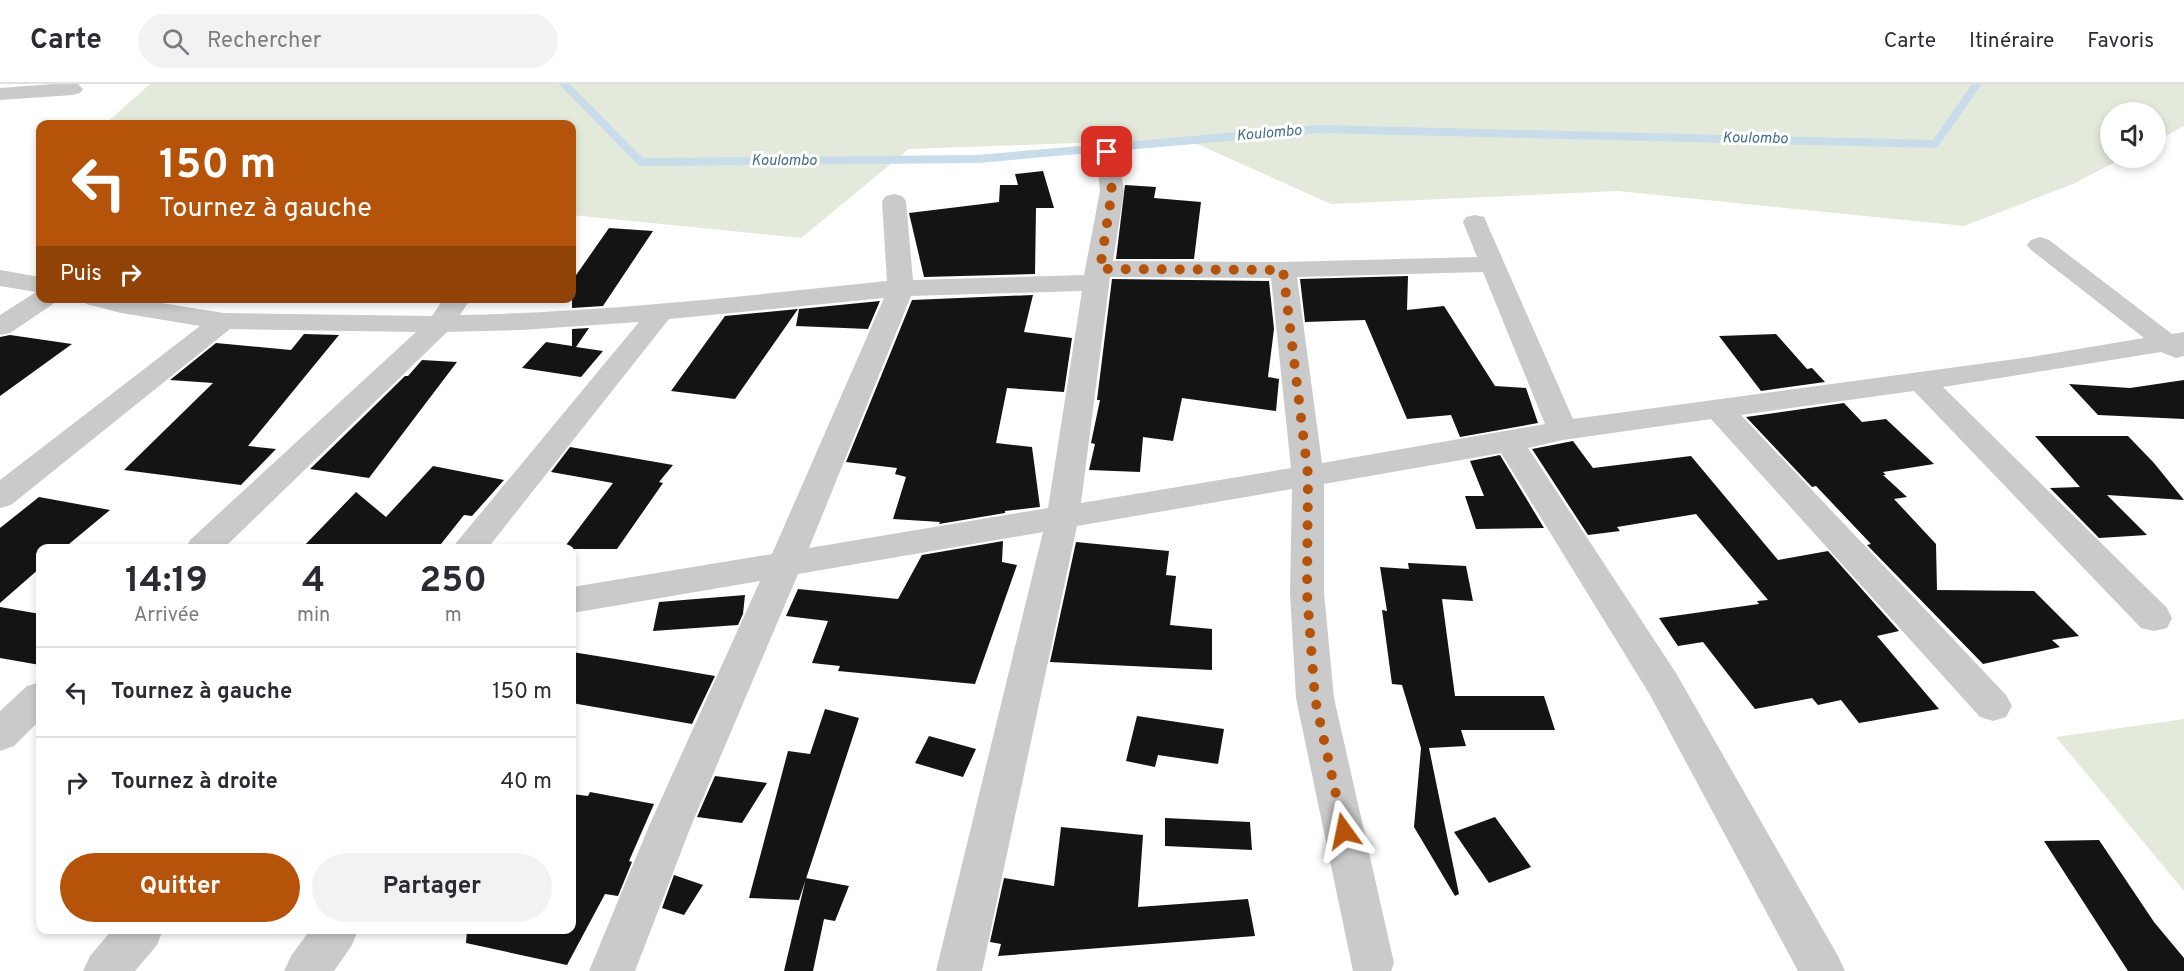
<!DOCTYPE html>
<html lang="fr">
<meta charset="utf-8">
<style>
:root{--surface:#fff;--page:#f2f2f3;--text:#2b2b33;--muted:#7c7c81;--line:#e1e1e2;--accent:#b45309}
body{margin:0;font-family:Overpass,sans-serif;background:var(--page);color:var(--text);height:100vh;display:flex;flex-direction:column;font-size:22px;white-space:nowrap}
*{box-sizing:border-box;margin:0}
p{font-size:20px;color:var(--muted)}
.icon{flex:none;width:33px;height:33px;fill:none;stroke:currentColor;stroke-width:2;stroke-linecap:round;stroke-linejoin:round}
.map{position:relative;flex:1;overflow:hidden}
.drawer{position:absolute;left:36px;top:460px;width:540px;height:390px;display:flex;flex-direction:column;background:var(--surface);border-radius:12px;box-shadow:0 3px 9px #0003}
.drawer>*{flex:none}
.top-card{position:absolute;left:36px;top:36px;width:540px;height:183px;border-radius:12px;box-shadow:0 3px 9px #0003;background:#b45309;color:#fff;overflow:hidden}
.controls{position:absolute;left:2100px;top:18px;display:grid;gap:12px}
.controls a{display:grid;place-items:center;width:66px;height:66px;border-radius:50%;background:var(--surface);box-shadow:0 3px 9px #0003;font-size:30px}
.pin{position:absolute;display:grid;place-items:center;width:51px;height:51px;color:#fff;margin:-26px;border-radius:12px;box-shadow:0 3px 9px #0006}
.me{position:absolute;width:66px;margin:-33px;rotate:348deg;stroke-linejoin:round;filter:drop-shadow(0 0 4px #0008)}
.turn{display:flex;align-items:center;gap:21px;height:126px;padding:0 24px;font-size:27px}
.turn .icon{width:78px;height:78px;stroke-width:2.5}
.turn b{display:block;font-size:42px;line-height:51px}
.then{display:flex;align-items:center;height:57px;padding:0 24px;background:#0003;gap:12px;font-size:22px}
.eta{display:flex;justify-content:space-evenly;align-items:center;height:102px;text-align:center}
.eta b{font-size:36px;font-weight:700;line-height:42px}
.action{display:flex;gap:12px;margin-top:auto;padding:12px 24px}
.action a{flex:1;height:69px;border-radius:36px;background:var(--accent);color:#fff;font-size:24px;font-weight:700;line-height:69px;text-align:center}
.action a+a{background:var(--page);color:var(--text)}
ul{padding:0;list-style:none}
li{display:flex;align-items:center;gap:18px;height:90px;padding:0 24px;border-top:2px solid var(--line)}
li div{flex:1}
li b{display:block;font-size:22px}
li em{font-style:normal}
header{display:flex;align-items:center;gap:36px;box-sizing:border-box;height:84px;padding:0 30px;background:var(--surface);border-bottom:2px solid var(--line)}
header strong{font-size:28px}
nav{display:flex;gap:33px;margin-inline-start:auto;font-size:21px}
.search{width:420px;height:54px;background:var(--page);display:flex;align-items:center;gap:15px;box-sizing:border-box;padding:0 21px;border-radius:33px;color:var(--muted);font-size:22px}
.map>svg:first-child{display:block}
</style>
<header>
<strong>Carte</strong>
<div class="search"><svg class="icon" aria-label="search" viewBox="0 0 24 24"><circle cx="10" cy="10" r="6"/><path d="M15 15l6 6"/></svg>Rechercher</div>
<nav><a>Carte</a><a>Itinéraire</a><a>Favoris</a></nav>
</header>
<div class="map">
<svg width="2184" height="887" viewBox="0 0 2184 887">
<rect width="100%" height="100%" fill="#fff"/>
<!-- green -->
<path fill="#e3eadb" d="M 150,0 L 2184,0 L 2184,42 L 2156,57 L 2156,28 L 2110,28 L 2110,74 L 2123,74 L 2073,100 L 1964,142 L 1618,107 L 1331,120 L 1186,55 L 909,65 L 801,154 L 572,131 L 572,40 L 105,40 Z
M 2184,635 L 2184,807 L 2056,653 Z"/>
<g fill="none" stroke-linecap="round" stroke-linejoin="round">
<!-- stream -->
<path stroke="#c8dde9" stroke-width="8" d="M 564,0 L 641,78 L 977,75 L 1319,45 L 1935,60 L 1977,0"/>
</g>
<!-- building -->
<path fill="#141414" d="M 1043,87 L 1054,124 L 1036,124 L 1035,190 L 924,193 L 909,129 L 999,118 L 1000,101 L 1018,101 L 1015,90 Z
M 1125,101 L 1156,103 L 1154,114 L 1201,118 L 1194,175 L 1116,175 Z
M 609,144 L 653,147 L 603,222 L 572,224 L 572,197 Z
M 1408,192 L 1407,226 L 1444,222 L 1495,302 L 1526,304 L 1538,339 L 1460,353 L 1451,331 L 1407,335 L 1365,236 L 1305,238 L 1300,195 Z
M 1112,195 L 1269,197 L 1274,245 L 1268,293 L 1279,295 L 1276,327 L 1182,314 L 1173,357 L 1143,353 L 1140,388 L 1089,386 L 1095,360 L 1091,359 L 1100,316 L 1097,316 Z
M 1033,211 L 1024,248 L 1072,254 L 1064,308 L 1007,304 L 996,359 L 1032,363 L 1040,423 L 1005,427 L 1005,429 L 939,440 L 940,438 L 893,435 L 906,393 L 895,390 L 897,384 L 846,378 L 912,216 Z
M 880,217 L 868,245 L 796,242 L 799,225 Z
M 798,225 L 735,315 L 671,307 L 725,232 Z
M 589,244 L 576,263 L 603,267 L 581,293 L 522,284 L 546,258 L 572,262 L 572,245 Z
M 304,250 L 339,251 L 248,362 L 276,365 L 241,401 L 124,386 L 213,299 L 170,296 L 216,259 L 291,266 Z
M 1776,250 L 1807,285 L 1812,284 L 1825,298 L 1761,307 L 1719,252 Z
M 10,251 L 72,260 L 0,312 L 0,253 Z
M 422,276 L 457,278 L 369,394 L 310,385 L 405,292 L 408,292 Z
M 2184,296 L 2184,335 L 2098,331 L 2069,300 L 2130,304 Z
M 1844,319 L 1862,338 L 1886,335 L 1934,380 L 1883,388 L 1886,391 L 1883,391 L 1907,413 L 1894,415 L 1936,460 L 1937,506 L 2034,507 L 2079,552 L 2052,556 L 2060,563 L 1983,580 L 1867,461 L 1871,460 L 1816,402 L 1812,403 L 1746,333 Z
M 2035,352 L 2128,352 L 2154,379 L 2184,416 L 2107,411 L 2147,451 L 2099,454 L 2050,404 L 2080,403 Z
M 1573,357 L 1593,384 L 1691,372 L 1778,476 L 1828,467 L 1899,547 L 1877,552 L 1939,625 L 1859,639 L 1841,616 L 1818,621 L 1812,614 L 1755,625 L 1703,558 L 1678,562 L 1659,534 L 1759,520 L 1757,517 L 1768,516 L 1696,430 L 1617,443 L 1620,447 L 1588,451 L 1532,365 Z
M 570,363 L 673,381 L 659,398 L 663,399 L 617,465 L 563,465 L 613,399 L 551,388 Z
M 1500,371 L 1544,444 L 1476,445 L 1465,412 L 1484,412 L 1470,377 Z
M 433,382 L 504,396 L 472,432 L 464,431 L 437,465 L 301,465 L 356,408 L 386,433 Z
M 39,413 L 110,426 L 63,465 L 40,465 L 40,484 L 0,519 L 0,444 Z
M 1003,457 L 1002,478 L 1017,481 L 975,600 L 838,587 L 840,582 L 812,579 L 828,537 L 786,532 L 798,505 L 898,515 L 922,471 Z
M 1076,458 L 1169,467 L 1166,491 L 1176,492 L 1170,541 L 1212,545 L 1212,586 L 1050,578 Z
M 1408,479 L 1466,482 L 1473,517 L 1442,515 L 1455,612 L 1544,612 L 1555,646 L 1461,646 L 1466,662 L 1429,664 L 1459,810 L 1455,812 L 1414,743 L 1421,664 L 1402,601 L 1392,600 L 1382,526 L 1387,527 L 1380,483 L 1409,485 Z
M 745,511 L 743,530 L 738,541 L 653,547 L 659,518 Z
M 0,523 L 40,530 L 40,581 L 0,574 Z
M 572,568 L 628,577 L 715,592 L 692,640 L 572,619 Z
M 825,625 L 859,634 L 799,816 L 749,814 L 788,667 L 810,670 Z
M 1137,632 L 1224,645 L 1218,680 L 1158,671 L 1155,683 L 1126,677 Z
M 929,652 L 976,665 L 963,693 L 915,679 Z
M 715,692 L 767,699 L 742,739 L 697,733 Z
M 590,708 L 654,720 L 629,777 L 632,778 L 618,812 L 605,810 L 567,881 L 466,859 L 467,846 L 572,846 L 572,710 L 588,712 Z
M 1495,733 L 1531,783 L 1489,799 L 1454,748 Z
M 1165,734 L 1250,738 L 1252,766 L 1165,762 Z
M 1061,743 L 1143,751 L 1138,823 L 1248,815 L 1255,852 L 998,872 L 1001,860 L 990,858 L 1004,794 L 1054,802 Z
M 2099,756 L 2154,838 L 2184,874 L 2184,887 L 2128,887 L 2044,757 Z
M 674,791 L 703,801 L 684,831 L 662,824 Z
M 806,794 L 849,802 L 835,837 L 824,835 L 813,887 L 784,887 Z"/>
<g fill="none" stroke-linecap="round" stroke-linejoin="round">
<!-- minor -->
<path fill="#cacaca" fill-rule="evenodd" d="M 54,0 L 78,0 L 83,5 L 80,9 L 73,11 L 0,16 L 0,4 Z
M 1107,61 L 1115,63 L 1118,68 L 1124,107 L 1113,177 L 1283,178 L 1477,173 L 1463,138 L 1466,133 L 1475,131 L 1484,133 L 1573,335 L 2037,272 L 2144,254 L 2031,166 L 2027,161 L 2031,156 L 2040,153 L 2049,156 L 2172,250 L 2184,248 L 2184,272 L 2176,274 L 2161,268 L 1943,303 L 2167,524 L 2172,534 L 2167,544 L 2154,547 L 2141,544 L 1914,307 L 1741,331 L 2006,611 L 2012,622 L 2006,633 L 1993,637 L 1980,633 L 1711,335 L 1563,356 L 1528,364 L 1676,589 L 1838,872 L 1845,887 L 1798,887 L 1650,611 L 1501,369 L 1324,400 L 1324,509 L 1334,614 L 1394,879 L 1391,887 L 1353,887 L 1296,614 L 1290,509 L 1292,405 L 1077,442 L 982,887 L 936,887 L 1043,448 L 798,490 L 691,742 L 635,887 L 589,887 L 649,742 L 760,497 L 572,529 L 572,503 L 772,470 L 884,214 L 669,235 L 487,465 L 451,465 L 639,238 L 521,246 L 447,248 L 223,465 L 185,465 L 190,456 L 416,248 L 230,245 L 11,421 L 0,424 L 0,396 L 200,242 L 121,229 L 86,220 L 82,214 L 131,214 L 223,229 L 432,232 L 444,214 L 471,214 L 460,231 C 603,228 745,212 887,197 L 882,117 L 886,112 L 894,110 L 902,112 L 906,117 L 913,196 L 1084,191 L 1100,107 L 1096,68 L 1099,63 ZM 1483,188 L 1545,340 L 1322,379 L 1297,193 ZM 1110,193 L 1271,194 L 1291,384 L 1081,419 ZM 1082,207 L 1048,424 L 809,464 L 911,212 Z
M 0,186 L 40,193 L 40,214 L 57,214 L 53,220 L 10,249 L 0,251 L 0,231 L 36,208 L 0,202 Z
M 40,598 L 40,636 L 14,662 L 0,667 L 0,627 L 27,602 Z
M 112,846 L 163,846 L 157,861 L 135,887 L 83,887 L 90,872 Z
M 310,846 L 358,846 L 352,861 L 334,887 L 284,887 L 291,872 Z"/>
</g>
<g fill="none" stroke-linecap="round" stroke-linejoin="round">
<!-- route -->
<path stroke="#b45309" stroke-width="10" stroke-dasharray="0 18" d="M 1107,68 L 1112,107 L 1100,185 L 1283,186 L 1308,391 L 1307,509 L 1315,615 L 1344,747"/>
</g>
<g text-anchor="middle" dominant-baseline="central" stroke-width="6" stroke-linejoin="round" paint-order="stroke">
<!-- far-water labels -->
<g font-size="15" font-style="italic" fill="#406e8a" stroke="#fff">
<text transform="translate(1269 50) rotate(-5)">Koulombo</text>
<text transform="translate(1755 55) rotate(1)">Koulombo</text>
<text x="784" y="77">Koulombo</text>
</g>
</g>
</svg>
<div class="controls">
<a><svg class="icon" aria-label="sound" viewBox="0 0 24 24"><path d="M4 9h4l5-4v14l-5-4H4zM17 9q2 3 0 6"/></svg></a>
</div>
<div class="pin" style="left:1107px;top:68px;background:#d93025"><svg class="icon" aria-label="arrive" viewBox="0 0 24 24"><path d="M6 21V4h12l-3 4 3 4H6"/></svg></div>
<svg class="me" style="left:1344px;top:747px" viewBox="-20 -20 40 40"><path d="M0-17L14 15 0 8-14 15z" fill="#b45309" stroke="#fff" stroke-width="4"/></svg>
<div class="top-card">
<div class="turn"><svg class="icon" aria-label="left" viewBox="0 0 24 24"><path d="M17 20v-9H6M10 6l-5 5 5 5"/></svg><div><b>150 m</b>Tournez à gauche</div></div>
<div class="then">Puis<svg class="icon" aria-label="right" viewBox="0 0 24 24"><path d="M7 20v-9h11M14 6l5 5-5 5"/></svg></div>
</div>
<section class="drawer">
<div class="eta">
<div><b>14:19</b><p>Arrivée</p></div>
<div><b>4</b><p>min</p></div>
<div><b>250</b><p>m</p></div>
</div>
<ul>
<li><svg class="icon" aria-label="left" viewBox="0 0 24 24"><path d="M17 20v-9H6M10 6l-5 5 5 5"/></svg><div><b>Tournez à gauche</b></div><em>150 m</em></li>
<li><svg class="icon" aria-label="right" viewBox="0 0 24 24"><path d="M7 20v-9h11M14 6l5 5-5 5"/></svg><div><b>Tournez à droite</b></div><em>40 m</em></li>
</ul>
<div class="action"><a>Quitter</a><a>Partager</a></div>
</section>
</div>
